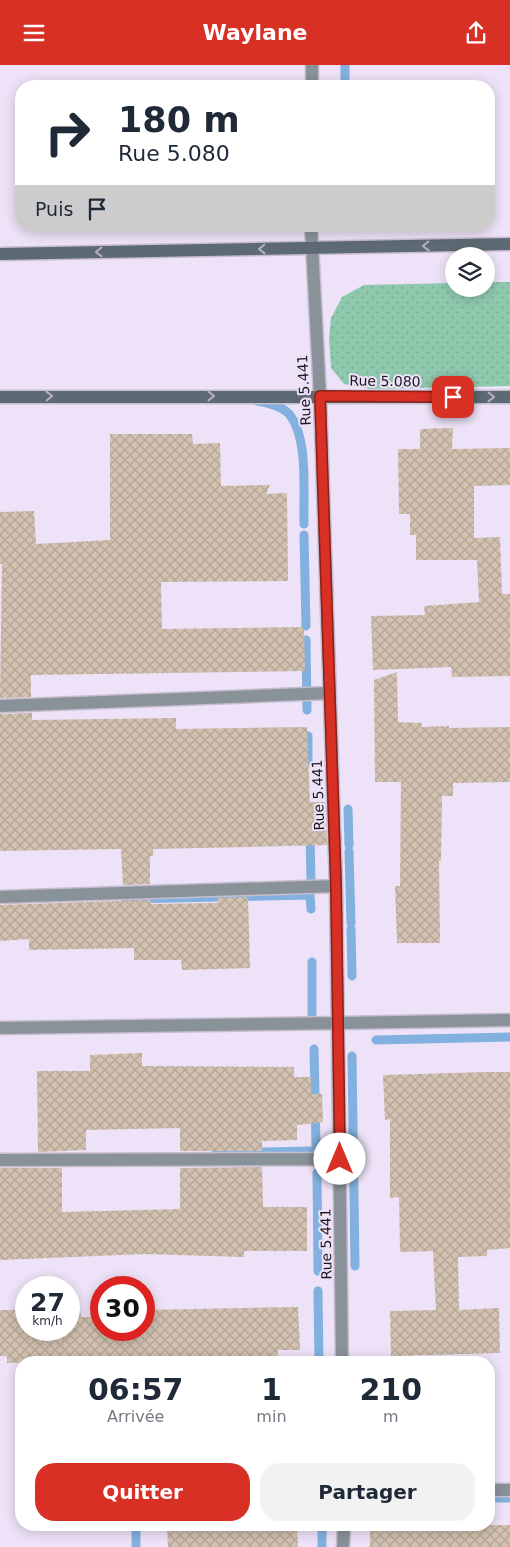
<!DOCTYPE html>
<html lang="fr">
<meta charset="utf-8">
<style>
:root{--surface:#fff;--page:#f2f2f3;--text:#1f2937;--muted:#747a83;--accent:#d93025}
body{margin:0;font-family:"DejaVu Sans",sans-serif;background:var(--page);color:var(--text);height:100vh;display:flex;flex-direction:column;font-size:19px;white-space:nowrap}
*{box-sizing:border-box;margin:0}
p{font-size:16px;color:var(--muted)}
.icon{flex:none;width:28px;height:28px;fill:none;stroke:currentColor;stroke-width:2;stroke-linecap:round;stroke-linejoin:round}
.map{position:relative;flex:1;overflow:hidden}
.sheet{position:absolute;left:15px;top:1291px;width:480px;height:175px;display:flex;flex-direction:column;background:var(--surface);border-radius:20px;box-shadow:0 2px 12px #0003}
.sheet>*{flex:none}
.hud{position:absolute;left:15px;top:15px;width:480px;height:152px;border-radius:20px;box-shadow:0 2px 12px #0003;background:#fff;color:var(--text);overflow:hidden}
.fabs{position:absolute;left:445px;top:182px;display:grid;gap:10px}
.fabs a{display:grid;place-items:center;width:50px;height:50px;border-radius:50%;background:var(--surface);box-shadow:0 2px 12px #0003;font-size:25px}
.speed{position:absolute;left:15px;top:1211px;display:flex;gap:10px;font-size:25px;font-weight:700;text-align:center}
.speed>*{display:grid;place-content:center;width:65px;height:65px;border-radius:50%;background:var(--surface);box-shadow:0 2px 12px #0003;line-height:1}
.speed small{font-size:12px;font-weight:400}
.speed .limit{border:8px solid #d22;background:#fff;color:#111}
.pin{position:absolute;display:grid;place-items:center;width:42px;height:42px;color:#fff;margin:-21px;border-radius:10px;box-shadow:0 2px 8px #0006}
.me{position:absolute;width:55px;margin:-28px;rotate:0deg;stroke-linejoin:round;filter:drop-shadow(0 0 4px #0008)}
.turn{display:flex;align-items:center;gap:18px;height:105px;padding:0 20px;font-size:22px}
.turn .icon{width:65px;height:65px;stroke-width:2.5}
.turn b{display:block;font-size:35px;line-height:42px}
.then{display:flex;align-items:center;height:48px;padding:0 20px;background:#0003;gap:10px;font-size:19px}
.eta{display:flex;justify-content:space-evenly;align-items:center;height:85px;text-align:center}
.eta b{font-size:30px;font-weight:700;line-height:35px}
.primary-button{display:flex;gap:10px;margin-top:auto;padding:10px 20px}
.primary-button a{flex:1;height:58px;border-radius:20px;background:var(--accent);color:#fff;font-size:20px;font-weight:700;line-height:58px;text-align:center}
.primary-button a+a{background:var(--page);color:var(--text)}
header{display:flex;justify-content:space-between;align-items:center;height:65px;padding:0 20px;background:var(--accent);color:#fff;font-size:22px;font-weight:700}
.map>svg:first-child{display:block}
</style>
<header><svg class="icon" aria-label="menu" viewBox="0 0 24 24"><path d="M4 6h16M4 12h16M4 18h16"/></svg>Waylane<svg class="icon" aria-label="share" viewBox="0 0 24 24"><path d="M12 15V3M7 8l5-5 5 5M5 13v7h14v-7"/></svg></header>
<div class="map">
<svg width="510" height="1482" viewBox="0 0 510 1482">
<defs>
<pattern id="green-dots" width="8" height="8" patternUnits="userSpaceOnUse" patternTransform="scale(1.25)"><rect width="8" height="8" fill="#8ec9ae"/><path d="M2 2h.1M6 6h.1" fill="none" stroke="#7aac95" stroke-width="1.8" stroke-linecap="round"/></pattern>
<pattern id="building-cross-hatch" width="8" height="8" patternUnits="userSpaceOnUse" patternTransform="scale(1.25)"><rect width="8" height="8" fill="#d2c1b0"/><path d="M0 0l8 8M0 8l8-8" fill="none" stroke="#b4a597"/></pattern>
</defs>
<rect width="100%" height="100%" fill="#ede2f7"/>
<!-- green -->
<path fill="url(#green-dots)" d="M 486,217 L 510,217 L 510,321 L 370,324 L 344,319 L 331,303 L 329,274 L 331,253 L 342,232 L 364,220 L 454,218 L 454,224 L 486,224 Z"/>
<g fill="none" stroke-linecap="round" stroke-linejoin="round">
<!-- stream -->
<path stroke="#82b1df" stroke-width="9" d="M 345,0 L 345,21
M 257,336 C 266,337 283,342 289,349 C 309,373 303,429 304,459
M 304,470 L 306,561
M 306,575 L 307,645
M 308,671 L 308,696
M 348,744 L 349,780
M 310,771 L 311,815
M 349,786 L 351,858
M 126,834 L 310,830 L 311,844
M 351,864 L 352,911
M 312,950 L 312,897
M 376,975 L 510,972
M 314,984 L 316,1081
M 352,991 L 355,1201
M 216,1088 L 309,1086
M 317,1108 L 318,1206
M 318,1226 L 319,1298
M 489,1433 L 510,1433
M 136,1460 L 136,1482
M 322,1460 L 322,1482"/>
</g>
<!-- building -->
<path fill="url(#building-cross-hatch)" d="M 453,363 L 452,384 L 510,383 L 510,420 L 474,421 L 474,473 L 500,472 L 502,529 L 510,529 L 510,611 L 452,612 L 451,602 L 373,605 L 371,551 L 425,550 L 424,541 L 479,537 L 477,495 L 416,495 L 416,470 L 410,470 L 410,449 L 399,449 L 398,384 L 420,384 L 420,364 Z
M 110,369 L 192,369 L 193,379 L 220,378 L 221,421 L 270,420 L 266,429 L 287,428 L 288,516 L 161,517 L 162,564 L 304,562 L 305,606 L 31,610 L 31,632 L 0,633 L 2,499 L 0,499 L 0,447 L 34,446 L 36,479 L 110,475 Z
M 397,607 L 398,657 L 422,658 L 421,662 L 449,661 L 449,663 L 510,662 L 510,717 L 453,718 L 453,731 L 442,731 L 441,796 L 439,796 L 440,878 L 397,878 L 395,821 L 400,821 L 401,717 L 375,717 L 374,615 Z
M 32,648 L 32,655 L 176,653 L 176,664 L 307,662 L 310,737 L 325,737 L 327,780 L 153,784 L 153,791 L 150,791 L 150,819 L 123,820 L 121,784 L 0,786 L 0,649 Z
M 248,832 L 250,903 L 182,905 L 181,895 L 134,895 L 134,883 L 29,885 L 29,874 L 0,876 L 0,840 L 150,835 L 151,839 L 218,838 L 218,833 Z
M 142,988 L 142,1001 L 294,1002 L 294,1012 L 311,1012 L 311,1029 L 322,1029 L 323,1057 L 297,1060 L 297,1075 L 262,1076 L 262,1086 L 180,1086 L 180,1063 L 86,1065 L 86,1085 L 38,1087 L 37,1006 L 90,1006 L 90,990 Z
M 488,1007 L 510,1007 L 510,1183 L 487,1185 L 487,1191 L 458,1192 L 459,1245 L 499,1243 L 500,1288 L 391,1291 L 390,1246 L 436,1245 L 433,1186 L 400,1187 L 399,1132 L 390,1133 L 390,1054 L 385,1055 L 383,1010 Z
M 262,1102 L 263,1142 L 307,1142 L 307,1186 L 244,1186 L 244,1192 L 144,1189 L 0,1195 L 0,1103 L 62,1103 L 62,1147 L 180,1144 L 180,1103 Z
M 298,1242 L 300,1285 L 278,1285 L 278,1297 L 218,1298 L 218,1293 L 7,1298 L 7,1291 L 0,1291 L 0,1245 L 26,1245 L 26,1265 L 69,1265 L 69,1244 L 80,1244 L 81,1252 L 101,1252 L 101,1265 L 144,1265 L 144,1245 Z
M 167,1460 L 297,1460 L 298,1482 L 168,1482 Z
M 370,1460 L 510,1460 L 510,1482 L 370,1482 Z"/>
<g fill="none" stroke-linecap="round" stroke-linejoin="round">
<!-- lane casing -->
<g stroke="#c7bdd0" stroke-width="15">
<path id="lane" d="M 340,958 L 510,955"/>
</g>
<!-- street casing -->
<g stroke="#c7bdd0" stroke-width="15">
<path id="street" d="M 312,21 L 312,0
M 311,161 L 320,331 L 336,821 L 342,1298
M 0,641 L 329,628
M 0,832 L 336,821
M 0,963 L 340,958
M 0,1095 L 340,1094
M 489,1425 L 510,1425
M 343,1482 L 344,1460"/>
</g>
<!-- secondary casing -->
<g stroke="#c7bdd0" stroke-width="15">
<path id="secondary" d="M 0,189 L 510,179
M 0,332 L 510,332"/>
</g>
<!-- lane -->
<use href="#lane" stroke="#8a9299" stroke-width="12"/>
<!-- street -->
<use href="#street" stroke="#8a9299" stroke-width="12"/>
<!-- secondary -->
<use href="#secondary" stroke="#5e6a73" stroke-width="12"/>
</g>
<!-- one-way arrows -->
<defs><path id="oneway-chevron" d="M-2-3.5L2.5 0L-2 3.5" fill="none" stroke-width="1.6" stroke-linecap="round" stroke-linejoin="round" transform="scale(1.25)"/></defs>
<g stroke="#b4b2c2">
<use href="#oneway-chevron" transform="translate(426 181) rotate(179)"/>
<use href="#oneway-chevron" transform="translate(262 184) rotate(179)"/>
<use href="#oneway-chevron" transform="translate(99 187) rotate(179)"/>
<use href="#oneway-chevron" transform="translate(49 331) rotate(-1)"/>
<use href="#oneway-chevron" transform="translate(211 331)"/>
<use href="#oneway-chevron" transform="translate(491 332) rotate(1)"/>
</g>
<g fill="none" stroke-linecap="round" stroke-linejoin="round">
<!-- route casing -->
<g stroke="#8d1f18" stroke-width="12">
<path id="route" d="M 340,1094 L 336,821 L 320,331 L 453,332"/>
</g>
<!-- route -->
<use href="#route" stroke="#d93025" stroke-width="9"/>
</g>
<g text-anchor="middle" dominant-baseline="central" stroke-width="4" stroke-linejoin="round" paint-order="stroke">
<!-- street labels -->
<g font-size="14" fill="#1b171e" stroke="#ede2f7">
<text transform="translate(385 316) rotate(1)">Rue 5.080</text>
<text transform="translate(304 325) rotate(-93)">Rue 5.441</text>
<text transform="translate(318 730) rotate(-92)">Rue 5.441</text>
<text transform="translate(326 1179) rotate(-91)">Rue 5.441</text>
</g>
</g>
</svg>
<div class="fabs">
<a><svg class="icon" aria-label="layers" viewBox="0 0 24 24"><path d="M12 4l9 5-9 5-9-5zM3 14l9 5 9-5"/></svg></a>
</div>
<div class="speed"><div>27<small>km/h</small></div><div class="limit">30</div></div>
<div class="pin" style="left:453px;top:332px;background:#d93025"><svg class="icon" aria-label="arrive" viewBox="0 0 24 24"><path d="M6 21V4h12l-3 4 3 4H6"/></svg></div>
<svg class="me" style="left:340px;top:1094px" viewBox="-20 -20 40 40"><circle r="19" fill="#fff"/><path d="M0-13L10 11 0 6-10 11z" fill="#d93025"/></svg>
<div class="hud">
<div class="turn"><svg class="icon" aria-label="right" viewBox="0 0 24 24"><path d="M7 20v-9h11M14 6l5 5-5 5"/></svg><div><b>180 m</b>Rue 5.080</div></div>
<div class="then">Puis<svg class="icon" aria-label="arrive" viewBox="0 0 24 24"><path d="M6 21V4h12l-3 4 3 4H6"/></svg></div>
</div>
<section class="sheet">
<div class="eta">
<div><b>06:57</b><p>Arrivée</p></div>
<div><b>1</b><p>min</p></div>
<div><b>210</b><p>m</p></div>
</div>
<div class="primary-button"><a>Quitter</a><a>Partager</a></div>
</section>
</div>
